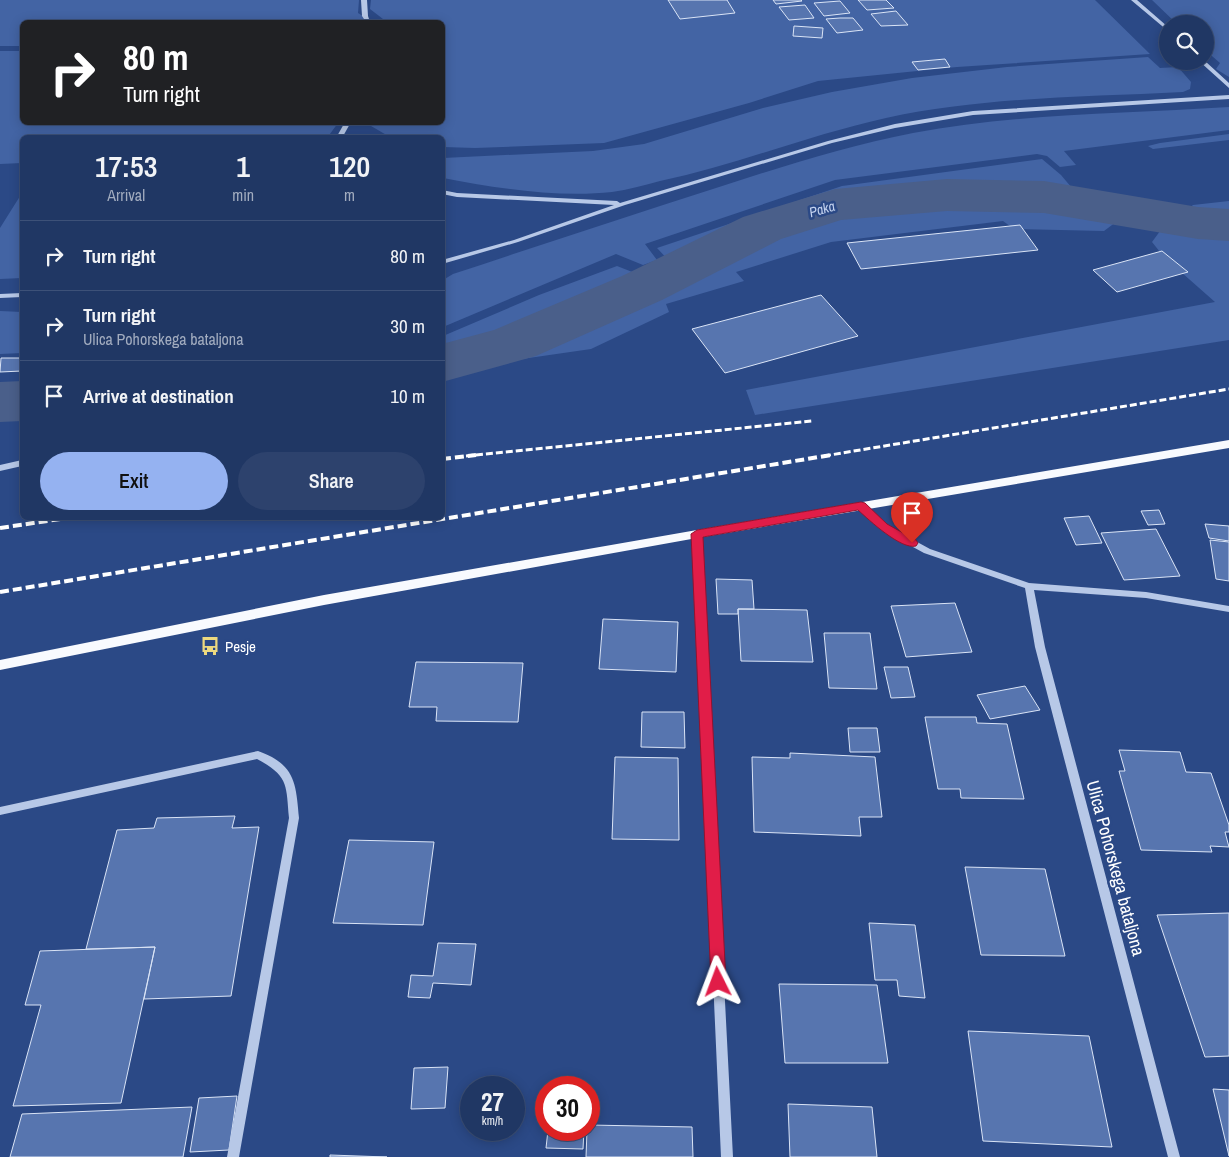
<!DOCTYPE html>
<style>
:root{--surface:#203764;--page:#2d426d;--text:#f1f3f6;--muted:#a2acbf;--line:#3d5178;--accent:#95b2f1}
body{margin:0;font-family:"Archivo Narrow",sans-serif;background:var(--page);color:var(--text);height:100vh;display:flex;flex-direction:column;font-size:19px;white-space:nowrap}
*{box-sizing:border-box;margin:0}
p{font-size:16px;color:var(--muted)}
.icon{flex:none;width:28px;height:28px;fill:none;stroke:currentColor;stroke-width:2;stroke-linecap:round;stroke-linejoin:round}
.map{position:relative;flex:1;overflow:hidden}
.details{position:absolute;left:20px;top:135px;width:425px;height:385px;display:flex;flex-direction:column;background:var(--surface);border-radius:8px;box-shadow:0 2px 12px #0003,0 0 0 1px var(--line)}
.details>*{flex:none}
.top-card{position:absolute;left:20px;top:20px;width:425px;height:105px;border-radius:8px;box-shadow:0 2px 12px #0003,0 0 0 1px var(--line);background:#202124;color:#fff;overflow:hidden}
.controls{position:absolute;left:1159px;top:15px;display:grid;gap:10px}
.controls a{display:grid;place-items:center;width:55px;height:55px;border-radius:50%;background:var(--surface);box-shadow:0 2px 12px #0003,0 0 0 1px var(--line);font-size:25px}
.speed{position:absolute;left:460px;top:1076px;display:flex;gap:10px;font-size:25px;font-weight:700;text-align:center}
.speed>*{display:grid;place-content:center;width:65px;height:65px;border-radius:50%;background:var(--surface);box-shadow:0 2px 12px #0003,0 0 0 1px var(--line);line-height:1}
.speed small{font-size:12px;font-weight:400}
.speed .limit{border:8px solid #d22;background:#fff;color:#111}
.pin{position:absolute;display:grid;place-items:center;width:42px;height:42px;color:#fff;margin:-51px -21px;border-radius:50% 50% 50% 0;rotate:-45deg;box-shadow:0 0 5px #0007}
.pin .icon{rotate:45deg}
.me{position:absolute;width:55px;margin:-28px;rotate:357deg;stroke-linejoin:round;filter:drop-shadow(0 0 4px #0008)}
.turn{display:flex;align-items:center;gap:18px;height:105px;padding:0 20px;font-size:22px}
.turn .icon{width:65px;height:65px;stroke-width:2.5}
.turn b{display:block;font-size:35px;line-height:42px}
.eta{display:flex;justify-content:space-evenly;align-items:center;height:85px;text-align:center}
.eta b{font-size:30px;font-weight:600;line-height:35px}
.action{display:flex;gap:10px;margin-top:auto;padding:10px 20px}
.action a{flex:1;height:58px;border-radius:30px;background:var(--accent);color:#111;font-size:20px;font-weight:600;line-height:58px;text-align:center}
.action a+a{background:var(--page);color:var(--text)}
ul{padding:0;list-style:none}
li{display:flex;align-items:center;gap:15px;height:70px;padding:0 20px;border-top:1px solid var(--line)}
li div{flex:1}
li b{display:block;font-size:19px}
li em{font-style:normal}
.map>svg:first-child{display:block}
</style>
<div class="map">
<svg width="1229" height="1157" viewBox="0 0 1229 1157">
<rect width="100%" height="100%" fill="#2b4986"/>
<!-- green -->
<path fill="#4364a4" d="M 0,0 L 359,0 L 358,13 L 366,18 L 364,22 L 22,22 L 22,46 L 0,46 Z
M 371,0 L 1095,0 L 1150,54 L 957,67 L 818,81 L 749,103 L 604,143 L 475,148 L 443,147 L 442,138 L 390,137 L 371,126 L 371,122 L 442,122 L 442,22 L 383,22 L 383,19 L 370,9 Z
M 1152,0 L 1229,0 L 1229,77 L 1216,69 L 1220,63 L 1205,50 L 1205,24 L 1177,24 Z
M 0,51 L 22,51 L 22,122 L 338,123 L 327,138 L 22,138 L 22,163 L 0,164 Z
M 1148,57 L 1160,68 L 1178,67 L 1191,82 L 1190,89 L 1183,92 C 1084,97 983,97 886,118 C 809,135 736,165 660,181 C 644,185 628,190 612,192 C 558,198 495,188 443,178 L 443,158 L 593,151 L 644,144 L 763,108 L 832,92 L 912,78 L 1007,67 Z
M 1229,107 L 1229,130 L 1064,151 L 1076,165 L 1060,167 L 1047,156 L 1037,154 L 835,180 L 645,244 L 657,260 L 643,265 L 616,254 L 443,327 L 443,280 L 453,274 C 541,245 628,216 716,188 C 781,167 846,146 913,133 C 1018,113 1124,114 1229,107 Z
M 1229,134 L 1229,140 L 1153,149 L 1148,146 L 1160,143 Z
M 1042,159 L 1061,175 L 1077,194 L 1051,190 L 946,187 L 865,193 L 771,214 L 745,223 L 672,264 L 657,248 L 842,186 Z
M 22,193 L 22,278 L 0,279 L 0,228 Z
M 1229,201 L 1229,218 L 1182,214 L 1193,205 Z
M 993,204 L 1060,207 L 1120,219 L 1104,231 L 1014,229 L 1003,221 L 831,242 L 736,272 L 744,281 L 666,304 L 669,312 L 591,349 L 501,362 L 504,359 L 605,316 L 747,244 L 798,228 L 852,216 L 939,205 Z
M 1163,227 L 1229,235 L 1229,340 L 755,415 L 746,390 L 1215,302 L 1164,257 L 1152,242 Z
M 617,266 L 640,275 C 578,308 511,337 443,354 L 443,336 L 539,295 Z
M 0,311 L 22,312 L 22,353 L 0,354 Z"/>
<g fill="none" stroke-linecap="round" stroke-linejoin="round">
<!-- river -->
<path fill="#4a5f8a" fill-rule="evenodd" d="M 947,179 L 1044,181 L 1198,207 L 1229,209 L 1229,241 L 1198,239 L 1044,213 L 947,211 L 841,220 L 781,239 L 662,300 L 536,356 L 442,382 L 442,344 L 494,330 L 622,276 L 743,217 L 835,189 Z
M 22,381 L 22,421 L 0,422 L 0,382 Z"/>
</g>
<!-- building -->
<path fill="#5775af" stroke="#dae4f6" d="M 668,0 L 727,0 L 735,13 L 680,19 Z
M 773,0 L 801,0 L 802,1 L 776,4 Z
M 858,0 L 886,0 L 894,8 L 867,10 Z
M 840,1 L 850,13 L 824,16 L 814,3 Z
M 805,5 L 814,18 L 789,20 L 779,7 Z
M 896,11 L 908,25 L 881,26 L 871,14 Z
M 840,18 L 853,18 L 863,30 L 837,33 L 826,19 Z
M 794,26 L 823,28 L 822,38 L 793,36 Z
M 945,59 L 950,67 L 918,70 L 912,62 Z
M 1020,225 L 1038,250 L 861,269 L 847,243 Z
M 1162,251 L 1188,272 L 1117,292 L 1093,270 Z
M 821,295 L 858,336 L 725,373 L 692,329 Z
M 1,358 L 22,358 L 22,371 L 0,372 Z
M 1159,510 L 1165,524 L 1148,525 L 1141,511 Z
M 1089,516 L 1102,543 L 1076,545 L 1064,518 Z
M 1205,524 L 1229,526 L 1229,541 L 1209,538 Z
M 1156,529 L 1180,576 L 1124,580 L 1101,533 Z
M 1210,540 L 1229,542 L 1229,581 L 1216,579 Z
M 716,579 L 752,580 L 754,609 L 738,609 L 738,614 L 718,614 Z
M 955,603 L 972,652 L 906,657 L 891,606 Z
M 738,609 L 807,610 L 813,662 L 741,661 Z
M 603,619 L 678,622 L 676,672 L 599,669 Z
M 824,633 L 870,633 L 877,689 L 829,688 Z
M 416,662 L 523,663 L 518,722 L 436,721 L 437,707 L 409,707 Z
M 884,667 L 908,667 L 915,697 L 891,698 Z
M 1025,686 L 1040,710 L 990,719 L 977,695 Z
M 642,712 L 684,712 L 685,748 L 641,747 Z
M 925,717 L 976,717 L 977,723 L 1007,724 L 1024,799 L 961,798 L 960,789 L 938,789 Z
M 848,728 L 877,728 L 880,752 L 850,752 Z
M 1119,750 L 1180,752 L 1186,772 L 1211,773 L 1229,825 L 1229,832 L 1225,832 L 1229,847 L 1210,846 L 1212,852 L 1141,850 L 1119,771 L 1125,771 Z
M 790,753 L 875,757 L 882,817 L 859,817 L 861,836 L 754,832 L 752,757 L 790,758 Z
M 615,757 L 678,758 L 679,840 L 612,839 Z
M 235,816 L 232,828 L 259,827 L 231,996 L 144,999 L 155,947 L 86,949 L 117,830 L 154,828 L 157,818 Z
M 349,840 L 434,842 L 423,925 L 333,923 Z
M 965,867 L 1045,869 L 1065,956 L 981,955 Z
M 1229,913 L 1229,1056 L 1205,1057 L 1157,915 Z
M 869,923 L 915,925 L 925,998 L 899,996 L 897,980 L 875,980 Z
M 438,943 L 476,944 L 471,985 L 433,983 L 430,998 L 408,997 L 411,975 L 433,976 Z
M 155,947 L 121,1103 L 13,1106 L 41,1005 L 25,1005 L 40,951 Z
M 779,984 L 877,985 L 888,1063 L 785,1063 Z
M 968,1031 L 1089,1036 L 1112,1147 L 983,1141 Z
M 448,1067 L 445,1108 L 411,1109 L 414,1068 Z
M 1213,1089 L 1229,1090 L 1229,1156 Z
M 237,1096 L 229,1150 L 190,1152 L 199,1098 Z
M 788,1104 L 872,1107 L 877,1157 L 790,1157 Z
M 192,1107 L 183,1157 L 10,1157 L 22,1114 Z
M 589,1125 L 692,1127 L 693,1157 L 586,1157 L 587,1130 L 589,1130 Z
M 548,1130 L 584,1130 L 583,1149 L 546,1148 Z
M 330,1155 L 387,1157 L 330,1157 Z"/>
<g fill="none" stroke-linecap="round" stroke-linejoin="round">
<!-- minor -->
<path fill="#b7c8e7" fill-rule="evenodd" d="M 361,0 L 367,0 L 368,16 L 370,22 L 366,22 L 362,16 Z
M 1131,0 L 1137,0 L 1168,27 L 1168,31 Z
M 1199,61 L 1205,61 L 1229,83 L 1229,88 Z
M 1229,95 L 1229,99 L 973,115 L 895,128 L 832,143 L 625,205 L 518,242 L 442,264 L 442,260 L 514,240 L 614,205 L 457,197 L 442,194 L 442,190 L 457,193 L 617,201 L 620,203 L 828,141 L 895,124 L 973,111 Z
M 345,122 L 351,122 L 342,138 L 336,138 Z
M 22,293 L 22,297 L 0,298 L 0,294 Z
M 22,460 L 22,466 L 0,471 L 0,465 Z
M 861,503 L 864,504 L 886,525 L 930,549 L 1029,583 L 1146,592 L 1229,606 L 1229,612 L 1146,598 L 1034,590 L 1045,647 L 1180,1157 L 1168,1157 L 1035,647 L 1025,588 L 924,553 L 880,529 L 858,508 L 857,506 L 858,504 Z
M 697,531 L 701,534 L 733,1157 L 721,1157 L 693,534 Z
M 258,751 C 295,764 296,783 299,818 L 239,1157 L 227,1157 L 289,818 C 286,785 289,776 257,759 L 0,815 L 0,807 Z"/>
<!-- major -->
<path fill="#f8fafe" fill-rule="evenodd" d="M 1229,440 L 1229,448 L 697,538 L 324,605 L 0,670 L 0,660 L 324,595 L 697,530 Z"/>
<!-- rail-far1 -->
<path stroke="#fff" stroke-width="3" stroke-dasharray="7 3" stroke-linecap="butt" d="M 466,456 L 812,421
M 824,456 L 1229,389"/>
<!-- rail -->
<path stroke="#fff" stroke-width="4" stroke-dasharray="9 4" stroke-linecap="butt" d="M 442,459 L 476,455
M 0,528 L 67,518
M 0,592 L 831,455"/>
</g>
<!-- route -->
<path fill="#e11d48" stroke="#92132f" d="M 861,502 L 865,503 L 887,524 L 916,540 L 918,543 L 916,546 C 901,550 869,520 858,510 L 703,537 L 726,982 L 724,987 L 718,989 L 713,987 L 711,982 L 691,534 L 697,530 Z"/>
<!-- icons -->
<defs>
<g id="bus-bare" transform="scale(1.5)"><path d="M-5-6H5V4H4V6H2V4H-2V6H-4V4H-5ZM-3.5-4V0h7V-4ZM-3.5 1.2v1.5H-2V1.2ZM2 1.2v1.5H3.5V1.2Z" fill="#edd97f" stroke="#2b4986" stroke-width="2.5" paint-order="stroke"/></g>
</defs>
<g fill-rule="evenodd">
<use href="#bus-bare" x="210" y="646"/>
</g>
<g text-anchor="middle" dominant-baseline="central" stroke-width="5" stroke-linejoin="round" paint-order="stroke">
<!-- far-water labels -->
<g font-size="14" font-style="italic" fill="#c3d2ef" stroke="#2b4986">
<text transform="translate(822 209) rotate(-16)">Paka</text>
</g>
<!-- poi labels -->
<g font-size="15" fill="#fff" stroke="#2b4986" text-anchor="start">
<text x="225" y="646">Pesje</text>
</g>
<!-- near-street labels -->
<g font-size="18" fill="#fff" stroke="#2b4986">
<text transform="translate(1116 868) rotate(75)">Ulica Pohorskega bataljona</text>
</g>
</g>
</svg>
<div class="controls">
<a><svg class="icon" aria-label="search" viewBox="0 0 24 24"><circle cx="10" cy="10" r="6"/><path d="M15 15l6 6"/></svg></a>
</div>
<div class="speed"><div>27<small>km/h</small></div><div class="limit">30</div></div>
<div class="pin" style="left:912px;top:543px;background:#d93025"><svg class="icon" aria-label="arrive" viewBox="0 0 24 24"><path d="M6 21V4h12l-3 4 3 4H6"/></svg></div>
<svg class="me" style="left:718px;top:982px" viewBox="-20 -20 40 40"><path d="M0-17L14 15 0 8-14 15z" fill="#e11d48" stroke="#fff" stroke-width="4"/></svg>
<div class="top-card">
<div class="turn"><svg class="icon" aria-label="right" viewBox="0 0 24 24"><path d="M7 20v-9h11M14 6l5 5-5 5"/></svg><div><b>80 m</b>Turn right</div></div>
</div>
<section class="details">
<div class="eta">
<div><b>17:53</b><p>Arrival</p></div>
<div><b>1</b><p>min</p></div>
<div><b>120</b><p>m</p></div>
</div>
<ul>
<li><svg class="icon" aria-label="right" viewBox="0 0 24 24"><path d="M7 20v-9h11M14 6l5 5-5 5"/></svg><div><b>Turn right</b></div><em>80 m</em></li>
<li><svg class="icon" aria-label="right" viewBox="0 0 24 24"><path d="M7 20v-9h11M14 6l5 5-5 5"/></svg><div><b>Turn right</b><p>Ulica Pohorskega bataljona</p></div><em>30 m</em></li>
<li><svg class="icon" aria-label="arrive" viewBox="0 0 24 24"><path d="M6 21V4h12l-3 4 3 4H6"/></svg><div><b>Arrive at destination</b></div><em>10 m</em></li>
</ul>
<div class="action"><a>Exit</a><a>Share</a></div>
</section>
</div>
